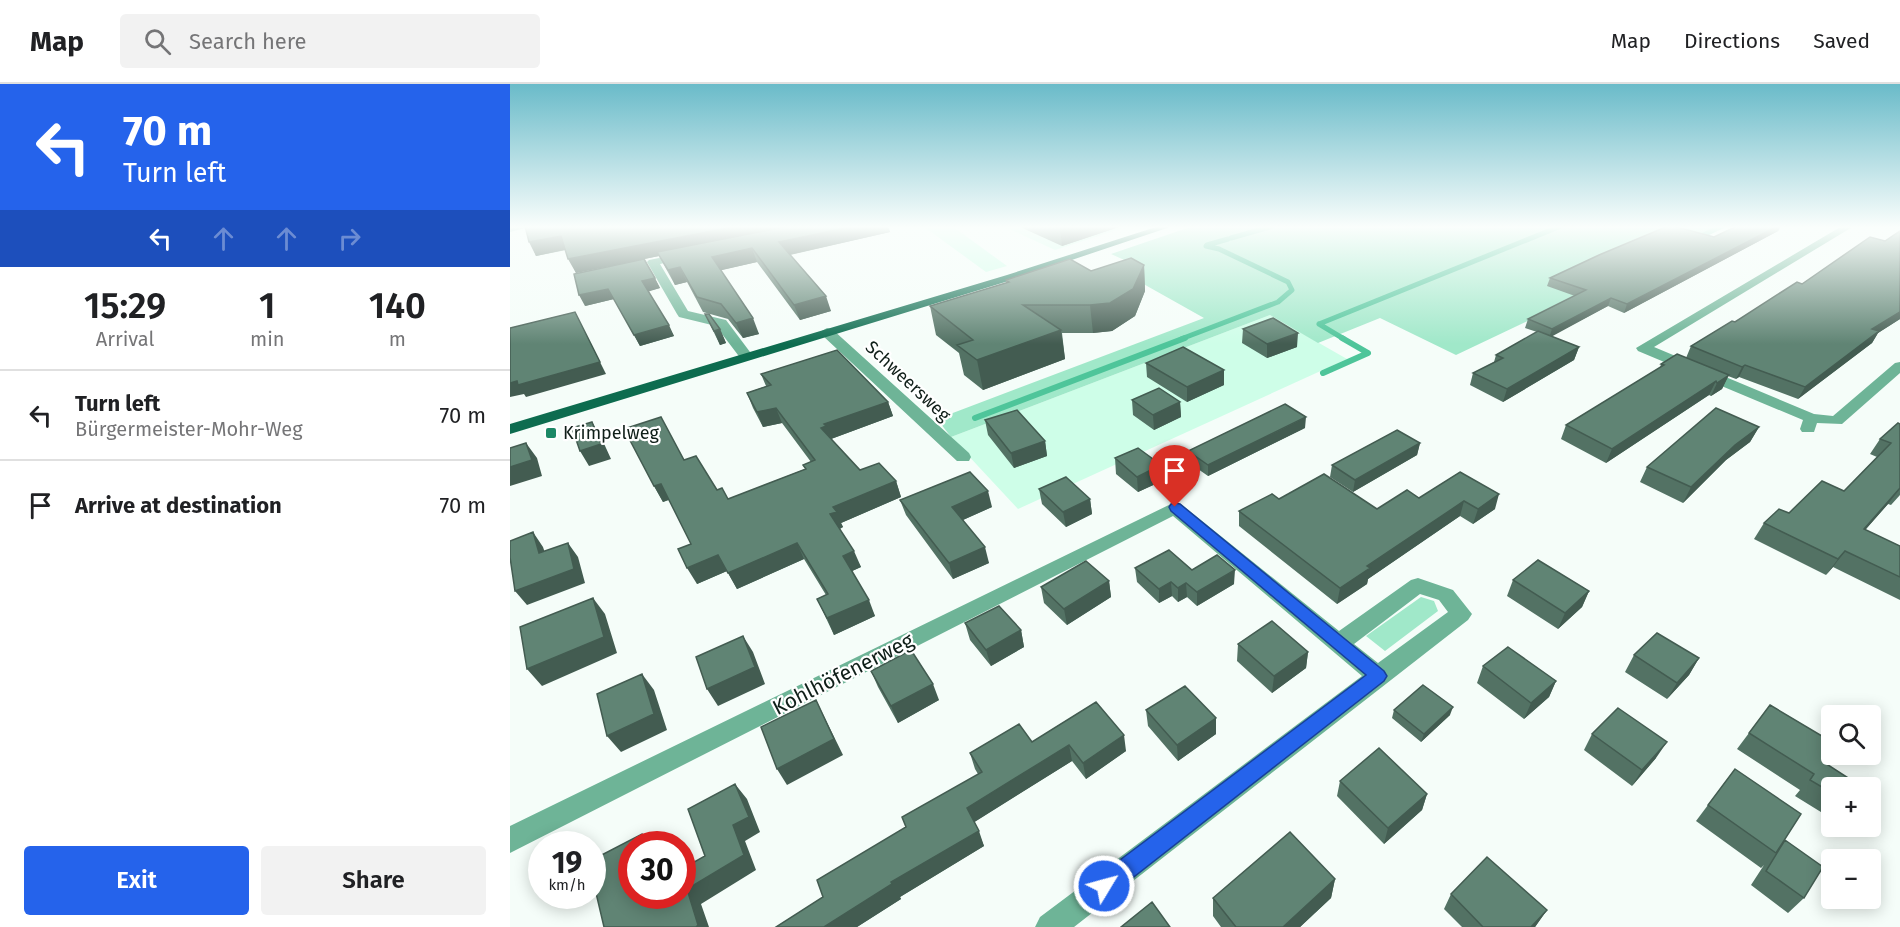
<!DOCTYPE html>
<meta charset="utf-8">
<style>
:root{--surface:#fff;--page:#f2f2f2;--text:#202124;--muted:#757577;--line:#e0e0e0;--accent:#2563eb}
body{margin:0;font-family:"Fira Sans",sans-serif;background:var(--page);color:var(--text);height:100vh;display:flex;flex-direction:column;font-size:22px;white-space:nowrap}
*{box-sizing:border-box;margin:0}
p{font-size:20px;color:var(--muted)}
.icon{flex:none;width:33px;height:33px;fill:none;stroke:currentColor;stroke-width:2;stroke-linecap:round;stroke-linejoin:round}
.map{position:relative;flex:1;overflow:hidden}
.sheet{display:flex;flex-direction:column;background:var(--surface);width:510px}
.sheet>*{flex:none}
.hud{background:#2563eb;color:#fff;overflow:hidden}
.tools{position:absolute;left:1311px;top:621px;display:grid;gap:12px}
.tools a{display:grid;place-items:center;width:60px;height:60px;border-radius:6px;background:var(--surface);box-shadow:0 3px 15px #0003;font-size:30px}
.speed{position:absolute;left:18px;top:747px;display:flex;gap:12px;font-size:30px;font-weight:700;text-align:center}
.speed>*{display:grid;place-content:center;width:78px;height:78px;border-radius:50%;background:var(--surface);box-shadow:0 3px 15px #0003;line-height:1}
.speed small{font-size:15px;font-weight:400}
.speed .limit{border:9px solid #d22;background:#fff;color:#111}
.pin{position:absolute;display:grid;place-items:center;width:51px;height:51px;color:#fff;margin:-62px -26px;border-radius:50% 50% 50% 0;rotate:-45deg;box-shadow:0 0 6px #0007}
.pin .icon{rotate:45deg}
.me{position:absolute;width:66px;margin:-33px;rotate:53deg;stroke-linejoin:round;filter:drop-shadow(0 0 4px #0008)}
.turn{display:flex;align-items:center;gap:21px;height:126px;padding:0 24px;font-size:27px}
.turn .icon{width:78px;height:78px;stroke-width:2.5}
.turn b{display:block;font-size:42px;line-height:51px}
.lanes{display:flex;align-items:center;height:57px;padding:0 24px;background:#0003;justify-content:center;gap:30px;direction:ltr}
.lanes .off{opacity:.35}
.eta{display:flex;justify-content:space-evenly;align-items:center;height:102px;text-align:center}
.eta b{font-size:36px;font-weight:600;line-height:42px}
.button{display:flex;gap:12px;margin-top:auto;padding:12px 24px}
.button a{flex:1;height:69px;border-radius:6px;background:var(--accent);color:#fff;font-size:24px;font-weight:600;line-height:69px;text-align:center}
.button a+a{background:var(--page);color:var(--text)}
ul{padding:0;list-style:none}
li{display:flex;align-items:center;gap:18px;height:90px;padding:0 24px;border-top:2px solid var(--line)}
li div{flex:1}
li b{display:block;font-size:22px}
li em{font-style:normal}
header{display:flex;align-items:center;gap:36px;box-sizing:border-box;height:84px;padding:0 30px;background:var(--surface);border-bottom:2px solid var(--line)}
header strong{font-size:28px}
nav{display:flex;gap:33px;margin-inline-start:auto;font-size:21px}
.search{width:420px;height:54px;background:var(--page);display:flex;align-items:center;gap:15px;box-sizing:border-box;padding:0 21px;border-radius:6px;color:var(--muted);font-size:22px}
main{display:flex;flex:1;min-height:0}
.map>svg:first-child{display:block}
</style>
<header>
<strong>Map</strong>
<div class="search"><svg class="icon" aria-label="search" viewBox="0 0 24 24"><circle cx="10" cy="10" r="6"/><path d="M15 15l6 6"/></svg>Search here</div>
<nav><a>Map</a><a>Directions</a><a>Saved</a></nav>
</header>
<main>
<section class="sheet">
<div class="hud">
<div class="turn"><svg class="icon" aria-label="left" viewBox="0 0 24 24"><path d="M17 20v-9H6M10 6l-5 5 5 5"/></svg><div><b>70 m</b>Turn left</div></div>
<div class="lanes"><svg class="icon" aria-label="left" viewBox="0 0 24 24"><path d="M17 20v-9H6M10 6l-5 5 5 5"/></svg><svg class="icon off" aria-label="ahead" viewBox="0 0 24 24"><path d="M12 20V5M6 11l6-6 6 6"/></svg><svg class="icon off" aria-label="ahead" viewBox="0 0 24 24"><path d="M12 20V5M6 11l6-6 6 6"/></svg><svg class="icon off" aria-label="right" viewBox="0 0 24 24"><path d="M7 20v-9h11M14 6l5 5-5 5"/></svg></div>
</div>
<div class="eta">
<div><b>15:29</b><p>Arrival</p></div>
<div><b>1</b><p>min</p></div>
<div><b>140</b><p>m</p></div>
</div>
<ul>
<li><svg class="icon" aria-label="left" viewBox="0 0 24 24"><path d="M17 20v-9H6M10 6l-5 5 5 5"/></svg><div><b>Turn left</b><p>Bürgermeister-Mohr-Weg</p></div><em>70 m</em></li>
<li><svg class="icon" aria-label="arrive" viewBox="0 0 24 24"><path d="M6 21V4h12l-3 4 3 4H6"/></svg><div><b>Arrive at destination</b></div><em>70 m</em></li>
</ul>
<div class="button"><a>Exit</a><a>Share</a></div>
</section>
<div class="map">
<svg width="1390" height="843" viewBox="0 0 1390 843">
<rect width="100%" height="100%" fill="#f5fdf9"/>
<!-- built -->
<path fill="#cefee8" d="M 413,142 L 442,142 L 497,182 L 476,188 Z
M 493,142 L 619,142 L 545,166 Z
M 760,231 L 837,275 L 508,425 L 441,353 Z"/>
<!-- green -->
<path fill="#a0e8c9" d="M 683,142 L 1217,142 L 946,271 L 870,234 L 808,259 L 760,231 L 441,353 L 427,335 L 694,234 L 621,193 L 621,179 L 601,170 Z
M 911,513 L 924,517 L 928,527 L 875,567 L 856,552 Z"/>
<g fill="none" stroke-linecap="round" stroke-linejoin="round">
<!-- stream-far1 -->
<path stroke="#4ec59a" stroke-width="5" d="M 721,154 L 763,142
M 1185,155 L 1212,142
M 697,161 L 718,155
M 809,240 L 1051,142
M 809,240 L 834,255
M 671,255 L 768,218 L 782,206 L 778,198 L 709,165 L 696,162"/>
<!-- stream -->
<path stroke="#4ec59a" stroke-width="6" d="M 813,289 L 858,269 L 832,254
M 465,334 L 675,254"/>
<!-- minor -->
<path fill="#6eb497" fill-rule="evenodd" d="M 0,142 L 23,142 L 0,148 Z
M 1332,142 L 1344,142 L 1144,263 L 1304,330 L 1323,332 L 1385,279 L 1390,278 L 1390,289 L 1332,340 L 1307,339 L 1304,348 L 1292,348 L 1290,345 L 1293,336 L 1128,267 L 1126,264 Z
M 174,169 L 180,172 L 178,174 L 150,180 L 178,227 L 216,236 L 243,272 L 241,275 L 231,275 L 206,242 L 169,233 L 167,230 L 137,178 L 139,176 Z
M 317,244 L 322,245 L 459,369 L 461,373 L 459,377 L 447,377 L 312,251 L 310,248 Z
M 665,418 L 671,420 L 829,547 L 901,496 L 908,494 L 943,506 L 962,530 L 958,536 L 564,843 L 525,843 L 530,833 L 852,592 L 663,432 L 0,769 L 0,742 ZM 910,510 L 929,516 L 938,528 L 868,579 L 844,560 Z"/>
<!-- major -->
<path fill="#0d6c4f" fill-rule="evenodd" d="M 649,142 L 663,142 L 505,195 L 0,350 L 0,340 L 497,191 Z"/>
</g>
<!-- wall -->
<path fill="#537264" d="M 15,142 L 378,142 L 380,148 L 280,171 L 321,227 L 290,236 L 247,178 L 211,186 L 249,250 L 233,254 L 218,235 L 193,228 L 177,198 L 165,201 L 149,172 L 134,175 L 150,204 L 138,207 L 164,252 L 130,262 L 104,215 L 75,222 L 116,179 L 66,189 L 56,166 L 26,172 Z
M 508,142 L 612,142 L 552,162 Z
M 1227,142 L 1271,142 L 1268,147 L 1114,229 L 1098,222 L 1041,252 L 1069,263 L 1064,276 L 993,318 L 960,301 L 963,289 L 984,278 L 986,271 L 1027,248 L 1015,244 L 1018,235 L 1065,212 L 1037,202 L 1040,194 L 1204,153 Z
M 1390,147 L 1390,235 L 1368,249 L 1362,259 L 1288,315 L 1229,293 L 1226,295 L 1218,292 L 1212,305 L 1201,312 L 1199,311 L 1096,379 L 1051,355 L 1056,341 L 1150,284 L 1151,280 L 1176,274 L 1181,262 L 1292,200 L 1375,157 Z
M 634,181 L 635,207 L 625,232 L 602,247 L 583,249 L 552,249 L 555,275 L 473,306 L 454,291 L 449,269 L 426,251 L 420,222 L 496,199 L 496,196 L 581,187 Z
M 195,230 L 210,245 L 216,259 L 210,261 Z
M 733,245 L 787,263 L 757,274 L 732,259 Z
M 636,279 L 714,286 L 714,301 L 677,318 L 637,293 Z
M 251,290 L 378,318 L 383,332 L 321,355 L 350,386 L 386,397 L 391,413 L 331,439 L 333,443 L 330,445 L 351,483 L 342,487 L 365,532 L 324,551 L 307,515 L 316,511 L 294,475 L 227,505 L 217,487 L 187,500 L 181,460 L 159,416 L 153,418 L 144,402 L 174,376 L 218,415 L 295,385 L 293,381 L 301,378 L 272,339 L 253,343 L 243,324 L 237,309 L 256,302 Z
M 622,316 L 670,318 L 671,333 L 644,346 L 623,331 Z
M 475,336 L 535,357 L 537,372 L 504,384 L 478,351 Z
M 1390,340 L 1390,411 L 1381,421 L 1378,420 L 1355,446 L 1390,462 L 1390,516 L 1323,483 L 1316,491 L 1244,455 L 1254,439 L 1334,407 L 1367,373 L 1360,370 L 1370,355 Z
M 1249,343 L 1240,358 L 1216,376 L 1173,419 L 1130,398 L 1137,383 Z
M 795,344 L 698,392 L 678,378 L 678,367 Z
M 910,359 L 907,371 L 843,408 L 820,393 L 822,381 Z
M 605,374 L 652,397 L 628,408 L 606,390 Z
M 950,388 L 985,425 L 963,440 L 950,432 L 858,495 L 857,500 L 827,520 L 729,442 L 729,427 L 867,425 L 909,414 Z
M 529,405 L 580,415 L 582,430 L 556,443 L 532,420 Z
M 390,416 L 482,423 L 453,436 L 479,479 L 443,495 L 396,431 Z
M 625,484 L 682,486 L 724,500 L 687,522 L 677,513 L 668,518 L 662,512 L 649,519 L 627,498 Z
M 1003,496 L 1079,507 L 1072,523 L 1048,545 L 997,512 Z
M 599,497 L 601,513 L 557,541 L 534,519 L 531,503 Z
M 455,539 L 511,546 L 514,563 L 481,582 L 460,556 Z
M 728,560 L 798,568 L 796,584 L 762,609 L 727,577 Z
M 1124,571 L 1189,574 L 1179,591 L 1157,615 L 1115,588 Z
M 973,582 L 1046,597 L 1039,613 L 1014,635 L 967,599 Z
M 361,587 L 429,616 L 388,639 L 368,603 Z
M 586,618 L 616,667 L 576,695 L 562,677 L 464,738 L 474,762 L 390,813 L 391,815 L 347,843 L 266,843 L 313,813 L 396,743 L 468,690 L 465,685 L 460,669 L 522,658 Z
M 1260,621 L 1318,681 L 1322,704 L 1322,731 L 1319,733 L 1285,712 L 1290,706 L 1227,665 Z
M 636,626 L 706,634 L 706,650 L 668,677 L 638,642 Z
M 884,626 L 940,631 L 911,658 L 882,634 Z
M 1082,650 L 1146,674 L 1122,702 L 1074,666 Z
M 1225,685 L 1273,759 L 1294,814 L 1278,829 L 1241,801 L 1254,781 L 1251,784 L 1186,737 Z
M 830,697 L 917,710 L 912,726 L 874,760 L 827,712 Z
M 825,795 L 821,814 L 790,843 L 711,843 L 703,832 L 703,814 Z
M 941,810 L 1037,826 L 1025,843 L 952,843 L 934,825 Z"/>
<!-- shaded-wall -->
<path fill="#435c51" d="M 228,142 L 299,142 L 147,168 L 149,172 L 66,189 L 58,175 Z
M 345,142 L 378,142 L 380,148 L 274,172 L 269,158 Z
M 558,142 L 612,142 L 552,162 L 550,144 Z
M 1268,142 L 1271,142 L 1268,147 L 1114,229 L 1117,220 Z
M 51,152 L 58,165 L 26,172 L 19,158 Z
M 242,164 L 247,178 L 208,187 L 202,173 Z
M 634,181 L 635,207 L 625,232 L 602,247 L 583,249 L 580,221 Z
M 170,183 L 177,198 L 165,201 L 158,186 Z
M 145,194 L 150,204 L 137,208 L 132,197 Z
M 98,205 L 104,215 L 75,222 L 69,211 Z
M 316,212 L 321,227 L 290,236 L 284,221 Z
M 1101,214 L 1098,222 L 1039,254 L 1042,245 Z
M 65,228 L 96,290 L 16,313 L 14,310 L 0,313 L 0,299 Z
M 1390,228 L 1390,235 L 1368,249 L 1362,259 L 1288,315 L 1295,303 L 1362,245 Z
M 243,234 L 249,250 L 233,254 L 226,239 Z
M 159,241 L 164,252 L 130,262 L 124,251 Z
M 210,245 L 216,259 L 210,261 L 204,247 Z
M 551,246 L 555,275 L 473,306 L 467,276 Z
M 788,249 L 787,263 L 757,274 L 757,260 Z
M 1069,263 L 1064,276 L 993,318 L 997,305 Z
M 1235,281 L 1229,293 L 1226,295 L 1232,283 Z
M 714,286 L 714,301 L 677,318 L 677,303 Z
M 1219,291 L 1212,305 L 1201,312 L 1207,299 Z
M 1206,297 L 1199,311 L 1096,379 L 1102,365 Z
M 378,318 L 383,332 L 321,355 L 311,344 L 314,340 Z
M 670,318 L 671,333 L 644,346 L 643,331 Z
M 266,324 L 272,339 L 253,343 L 247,328 Z
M 796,333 L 795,344 L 698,392 L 698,381 Z
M 82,338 L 91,353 L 101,375 L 79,382 L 70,367 Z
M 1249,343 L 1240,358 L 1216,376 L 1173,419 L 1181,403 L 1225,361 Z
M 535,357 L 537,372 L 504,384 L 501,369 Z
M 16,359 L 27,374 L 32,392 L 0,402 L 0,383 Z
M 910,359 L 907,371 L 843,408 L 845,396 Z
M 651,381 L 652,397 L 628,408 L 627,393 Z
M 386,397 L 391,413 L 331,439 L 333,443 L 326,446 L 320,430 L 323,423 Z
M 151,400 L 160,415 L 153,418 L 144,402 Z
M 1390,404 L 1378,420 L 1342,461 L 1354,445 Z
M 478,407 L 482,423 L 446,439 L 442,423 Z
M 989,410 L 985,425 L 963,440 L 968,425 Z
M 580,415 L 582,430 L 556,443 L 553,428 Z
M 954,417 L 950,432 L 858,495 L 857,500 L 827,520 L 830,504 L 857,482 Z
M 23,448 L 33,463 L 40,484 L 29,469 Z
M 58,459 L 68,473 L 75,499 L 17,521 L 5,507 Z
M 287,459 L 294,475 L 227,505 L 218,489 Z
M 475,463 L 479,479 L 443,495 L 439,479 Z
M 344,467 L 351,483 L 340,488 L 333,472 Z
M 1335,467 L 1323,483 L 1316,491 L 1328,475 Z
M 208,471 L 217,487 L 187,500 L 177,484 Z
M 725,486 L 724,500 L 687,522 L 687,508 Z
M 599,497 L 601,513 L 557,541 L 554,525 Z
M 661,498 L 662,512 L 649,519 L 649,505 Z
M 676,499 L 677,513 L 668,518 L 668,504 Z
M 1079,507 L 1072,523 L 1048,545 L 1055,529 Z
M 83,514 L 95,530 L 107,569 L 32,602 L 17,585 Z
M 359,516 L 365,532 L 324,551 L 317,534 Z
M 511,546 L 514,563 L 481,582 L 476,566 Z
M 233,552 L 243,568 L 255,600 L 208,622 L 197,605 Z
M 798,568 L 796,584 L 762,609 L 764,592 Z
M 1189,574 L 1179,591 L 1157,615 L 1167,599 Z
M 132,590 L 144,606 L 157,646 L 111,668 L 97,652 Z
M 1046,597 L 1039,613 L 1014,635 L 1021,619 Z
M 423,600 L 429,616 L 388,639 L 381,622 Z
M 306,616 L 333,671 L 277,701 L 267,685 Z
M 943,623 L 940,631 L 911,658 L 914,650 Z
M 706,634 L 706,650 L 668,677 L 667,661 Z
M 614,651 L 616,667 L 576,695 L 573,679 Z
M 1157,658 L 1146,674 L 1122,702 L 1132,686 Z
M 559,661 L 562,677 L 463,739 L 457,724 Z
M 225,700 L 237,715 L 250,748 L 235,757 L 246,786 L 191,820 L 199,843 L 186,843 L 177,805 L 223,741 Z
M 917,710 L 912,726 L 874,760 L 878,744 Z
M 469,747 L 474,762 L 390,813 L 391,815 L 347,843 L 314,843 L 381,798 Z
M 132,750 L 142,760 L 135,760 Z
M 825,795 L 821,814 L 790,843 L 773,843 Z
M 1037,826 L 1025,843 L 1021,843 Z"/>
<!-- building -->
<path fill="#608474" stroke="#435c51" stroke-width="1.5" d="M 15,142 L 228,142 L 58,175 L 51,152 L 19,158 Z
M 280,142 L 345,142 L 269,158 L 316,212 L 284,221 L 242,164 L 202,173 L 243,234 L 226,239 L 211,220 L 187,213 L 170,183 L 158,186 L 147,168 Z
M 545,142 L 558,142 L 550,144 Z
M 1158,142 L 1163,142 L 1204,153 L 1227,142 L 1268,142 L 1117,220 L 1101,214 L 1042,245 L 1018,235 L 1076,206 L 1040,194 L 1089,171 Z
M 1390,147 L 1390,228 L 1362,245 L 1369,247 L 1295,303 L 1235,281 L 1232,283 L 1181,262 L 1222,237 L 1225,238 L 1287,198 L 1292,200 L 1360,153 L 1375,157 Z
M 621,174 L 634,181 L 623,205 L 600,219 L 580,221 L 513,221 L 551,246 L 467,276 L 447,261 L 463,256 L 420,222 L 499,198 L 496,196 L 560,175 L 581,187 Z
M 134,175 L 145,194 L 132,197 L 159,241 L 124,251 L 98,205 L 69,211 L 64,190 Z
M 65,228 L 90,278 L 8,301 L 7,297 L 0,299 L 0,244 Z
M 195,230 L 199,230 L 210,245 L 204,247 Z
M 763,234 L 788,249 L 757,260 L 733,245 Z
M 1028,247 L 1069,263 L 997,305 L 963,289 L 993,274 L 986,271 Z
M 673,263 L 714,286 L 677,303 L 636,279 Z
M 327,266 L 378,318 L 314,340 L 316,342 L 311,344 L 350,386 L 369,379 L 386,397 L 323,423 L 327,428 L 320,430 L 344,467 L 333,472 L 359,516 L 317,534 L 307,515 L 318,510 L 287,459 L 218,489 L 208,471 L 177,484 L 168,465 L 181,460 L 151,400 L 144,402 L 114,345 L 151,333 L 174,376 L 186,372 L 207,406 L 212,404 L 218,415 L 296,385 L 293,381 L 305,376 L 266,324 L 247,328 L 237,309 L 261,301 L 251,290 Z
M 1167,270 L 1219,291 L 1207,299 L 1206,297 L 1102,365 L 1056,341 L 1154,281 L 1151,280 Z
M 649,304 L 670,318 L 643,331 L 622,316 Z
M 775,320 L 796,333 L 698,381 L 678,367 Z
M 1206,324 L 1249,343 L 1225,361 L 1181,403 L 1137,383 Z
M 507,326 L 535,357 L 501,369 L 475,336 Z
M 82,338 L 91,360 L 70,367 L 62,344 Z
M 1388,339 L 1390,340 L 1390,404 L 1354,445 L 1390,462 L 1390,493 L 1335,467 L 1328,475 L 1254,439 L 1269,425 L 1279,429 L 1312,397 L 1334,407 L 1381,359 L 1370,355 Z
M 887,346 L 910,359 L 845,396 L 822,381 Z
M 16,359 L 22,376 L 0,383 L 0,364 Z
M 628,364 L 651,381 L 627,393 L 605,374 Z
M 460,388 L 478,407 L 442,423 L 475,463 L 439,479 L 390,416 Z
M 950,388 L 989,410 L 968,425 L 954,417 L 857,482 L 860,484 L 830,504 L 729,427 L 762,410 L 769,415 L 814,390 L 867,425 L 897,406 L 909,414 Z
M 556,393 L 580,415 L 553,428 L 529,405 Z
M 23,448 L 29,469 L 58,459 L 64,485 L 5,507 L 0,473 L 0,457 Z
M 659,466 L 682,486 L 707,471 L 725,486 L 687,508 L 676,499 L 668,504 L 661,498 L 649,505 L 625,484 Z
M 1028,476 L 1079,507 L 1055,529 L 1003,496 Z
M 576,477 L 599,497 L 554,525 L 531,503 Z
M 83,514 L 94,553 L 17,585 L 10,543 Z
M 489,522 L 511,546 L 476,566 L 455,539 Z
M 762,537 L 798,568 L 764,592 L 728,560 Z
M 1147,549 L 1189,574 L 1167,599 L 1124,571 Z
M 233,552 L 245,583 L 197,605 L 186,573 Z
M 998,563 L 1046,597 L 1021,619 L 973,582 Z
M 401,566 L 423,600 L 381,622 L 361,587 Z
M 132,590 L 144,630 L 97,652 L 87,610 Z
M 913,601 L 943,623 L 914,650 L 884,626 Z
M 675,602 L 706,634 L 667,661 L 636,626 Z
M 306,616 L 324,655 L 267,685 L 251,643 Z
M 586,618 L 614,651 L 573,679 L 559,661 L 457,724 L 469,747 L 381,798 L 382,800 L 314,843 L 266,843 L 313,813 L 307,796 L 396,743 L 392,733 L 472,688 L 460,669 L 509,640 L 522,658 Z
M 1260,621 L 1322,658 L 1322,670 L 1324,670 L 1318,681 L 1346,699 L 1343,704 L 1322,704 L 1322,709 L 1300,696 L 1304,690 L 1239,649 Z
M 1108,624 L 1157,658 L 1132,686 L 1082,650 Z
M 869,664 L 917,710 L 878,744 L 830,697 Z
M 1225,685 L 1291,730 L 1266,769 L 1198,721 Z
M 225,700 L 239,733 L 223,741 L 234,771 L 177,805 L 188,841 L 186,843 L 94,843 L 82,792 L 82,776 L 132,750 L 135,760 L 122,760 L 122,812 L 172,812 L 172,785 L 195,772 L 178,725 Z
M 780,748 L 825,795 L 773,843 L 726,843 L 703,814 Z
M 1275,756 L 1313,783 L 1294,814 L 1256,787 Z
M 977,773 L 1037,826 L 1021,843 L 973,843 L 941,810 Z
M 642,818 L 660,843 L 611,843 Z"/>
<!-- sky -->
<linearGradient id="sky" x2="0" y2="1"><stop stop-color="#6abbc9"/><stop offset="0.55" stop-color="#fafefc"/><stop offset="1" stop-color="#fafefc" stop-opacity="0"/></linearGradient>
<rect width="1390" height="260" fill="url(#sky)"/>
<!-- route -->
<path fill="#2563eb" stroke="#184099" stroke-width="1.5" d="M 665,419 L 670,420 L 874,587 L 877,592 L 874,597 L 602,810 L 594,813 L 586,810 L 583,802 L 586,794 L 856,591 L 661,427 L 659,423 L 661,420 Z"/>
<!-- markers -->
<rect fill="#1c8866" stroke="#fff" stroke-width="2" x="35" y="343" width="12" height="12" rx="3"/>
<g text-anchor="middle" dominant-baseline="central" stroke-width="4.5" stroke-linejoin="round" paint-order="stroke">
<!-- street labels -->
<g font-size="18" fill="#0f1e18" stroke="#fff">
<text transform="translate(398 297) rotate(43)">Schweersweg</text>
</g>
<!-- poi labels -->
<g font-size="18" fill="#0f1e18" stroke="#fff" text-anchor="start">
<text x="53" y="349">Krimpelweg</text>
</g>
<!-- near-street labels -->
<g font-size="21" fill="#0f1e18" stroke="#fff">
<text transform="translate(333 590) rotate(-27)">Kohlhöfenerweg</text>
</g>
</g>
</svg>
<div class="tools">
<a><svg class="icon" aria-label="search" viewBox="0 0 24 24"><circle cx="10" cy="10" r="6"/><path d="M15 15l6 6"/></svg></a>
<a>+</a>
<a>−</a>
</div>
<div class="speed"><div>19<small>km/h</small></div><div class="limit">30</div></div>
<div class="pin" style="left:665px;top:423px;background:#d93025"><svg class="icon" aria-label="arrive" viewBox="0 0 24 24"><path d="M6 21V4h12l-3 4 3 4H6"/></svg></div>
<svg class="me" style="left:594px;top:802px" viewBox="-20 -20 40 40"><circle r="17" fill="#2563eb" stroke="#fff" stroke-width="3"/><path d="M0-11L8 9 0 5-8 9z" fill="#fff"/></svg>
</div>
</main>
